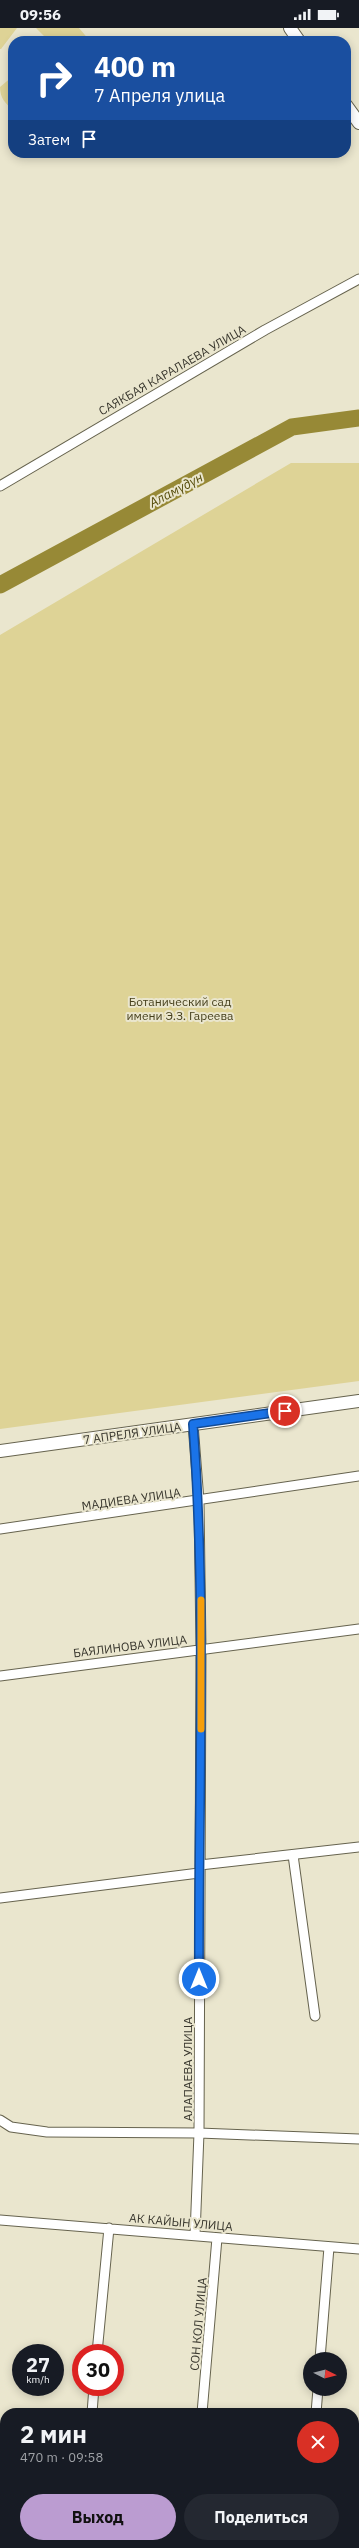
<!DOCTYPE html>
<html lang="ru">
<meta charset="utf-8">
<style>
:root{--surface:#171b24;--page:#242831;--text:#f1f3f6;--muted:#9ea1a6;--accent:#bb9cd1}
body{margin:0;font-family:"IBM Plex Sans",sans-serif;background:var(--page);color:var(--text);height:100vh;display:flex;flex-direction:column;font-size:15px;white-space:nowrap}
*{box-sizing:border-box;margin:0}
p{font-size:13px;color:var(--muted)}
.icon{flex:none;width:22px;height:22px;fill:none;stroke:currentColor;stroke-width:2;stroke-linecap:round;stroke-linejoin:round}
.map{position:relative;flex:1;overflow:hidden}
.panel{position:absolute;left:0px;top:2380px;width:359px;height:140px;display:flex;flex-direction:column;background:var(--surface);border-radius:16px 16px 0 0;box-shadow:0 2px 10px #0003}
.panel>*{flex:none}
.guide{position:absolute;left:8px;top:8px;width:343px;height:122px;border-radius:16px;box-shadow:0 2px 10px #0003;background:#1a4fa0;color:#fff;overflow:hidden}
.needle{width:26px;rotate:96deg}
.controls{position:absolute;left:303px;top:2324px;display:grid;gap:8px}
.controls a{display:grid;place-items:center;width:44px;height:44px;border-radius:50%;background:var(--surface);box-shadow:0 2px 10px #0003;font-size:20px}
.speed{position:absolute;left:12px;top:2316px;display:flex;gap:8px;font-size:20px;font-weight:700;text-align:center}
.speed>*{display:grid;place-content:center;width:52px;height:52px;border-radius:50%;background:var(--surface);box-shadow:0 2px 10px #0003;line-height:1}
.speed small{font-size:10px;font-weight:400}
.speed .limit{border:6px solid #d22;background:#fff;color:#111}
.pin{position:absolute;display:grid;place-items:center;width:34px;height:34px;color:#fff;margin:-17px;border:2px solid #fff;border-radius:50%;box-shadow:0 1px 4px #0007}
.me{position:absolute;width:44px;margin:-22px;rotate:0deg;stroke-linejoin:round;filter:drop-shadow(0 0 3px #0008)}
.turn{display:flex;align-items:center;gap:14px;height:84px;padding:0 20px;font-size:18px}
.turn .icon{width:52px;height:52px;stroke-width:2.5}
.turn b{display:block;font-size:28px;line-height:34px}
.then{display:flex;align-items:center;height:38px;padding:0 20px;background:#0003;gap:8px;font-size:15px}
.round{display:grid;place-items:center;flex:none;width:42px;height:42px;border-radius:21px;background:var(--page)}
.head{display:flex;align-items:center;justify-content:space-between;height:68px;padding:0 20px}
h1{font-size:24px;font-weight:700;line-height:30px}
.cta{display:flex;gap:8px;margin-top:auto;padding:8px 20px}
.cta a{flex:1;height:46px;border-radius:24px;background:var(--accent);color:#111;font-size:16px;font-weight:700;line-height:46px;text-align:center}
.cta a+a{background:var(--page);color:var(--text)}
.status{display:flex;justify-content:space-between;align-items:center;height:28px;padding:0 20px;background:var(--surface);direction:ltr}
.status svg{height:11px;fill:currentColor}
.map>svg:first-child{display:block}
</style>
<div class="status"><b>09:56</b><svg viewBox="0 0 49 12"><path d="M0 12V9h3v3zM5 12V6h3v6zM10 12V3h3v9zM15 12V0h3v12zM26 1h20v11H26zM47 4h2v5h-2z"/></svg></div>
<div class="map">
<svg width="359" height="2520" viewBox="0 0 359 2520">
<rect width="100%" height="100%" fill="#eae6ce"/>
<!-- green -->
<path fill="#ded396" d="M 0,0 L 17,0 L 1,21 L 0,21 Z
M 36,0 L 79,0 L 90,13 L 49,13 Z
M 13,48 L 13,82 C 5,75 0,70 0,59 Z
M 291,435 L 359,435 L 359,1353 L 0,1401 L 0,607 Z"/>
<g fill="none" stroke-linecap="round" stroke-linejoin="round">
<!-- river -->
<path stroke="#978936" stroke-width="17" d="M 0,557 L 292,399 L 359,390"/>
<!-- minor casing -->
<g stroke="#66634e" stroke-width="11">
<path id="minor" d="M 0,458 L 265,302 L 359,251
M 193,1396 L 199,1473 L 201,1621 L 199,2105 L 195,2207
M 0,1501 L 359,1448
M 0,1648 L 359,1601
M 293,1827 L 315,1988
M 200,1837 L 359,1819
M 0,1870 L 199,1845
M 0,2092 L 11,2099 L 47,2104 L 199,2105 L 359,2111
M 0,2192 L 359,2221
M 97,2325 L 109,2200
M 320,2331 L 329,2219
M 92,2385 L 94,2359
M 202,2385 L 217,2210
M 316,2385 L 318,2361
M 73,2520 L 75,2515
M 181,2520 L 184,2515
M 305,2520 L 306,2515"/>
</g>
<!-- major casing -->
<g stroke="#66634e" stroke-width="14">
<path id="major" d="M 290,0 L 299,13
M 346,77 L 359,95
M 0,1423 L 359,1373"/>
</g>
<!-- minor -->
<use href="#minor" stroke="#fff" stroke-width="9"/>
<!-- major -->
<use href="#major" stroke="#fff" stroke-width="12"/>
</g>
<g fill="none" stroke-linecap="round" stroke-linejoin="round">
<!-- route casing -->
<g stroke="#114b97" stroke-width="10">
<path id="route" d="M 199,1951 C 198,1766 207,1581 193,1396 L 285,1383"/>
</g>
<!-- route -->
<use href="#route" stroke="#1a73e8" stroke-width="7"/>
<!-- slow -->
<path stroke="#f59e0b" stroke-width="7" d="M 201,1572 L 201,1701"/>
</g>
<g text-anchor="middle" dominant-baseline="central" stroke-width="4" stroke-linejoin="round" paint-order="stroke">
<!-- street labels -->
<g font-size="12" fill="#38362d" stroke="#eae6ce">
<text transform="translate(172 342) rotate(-30)">САЯКБАЯ КАРАЛАЕВА УЛИЦА</text>
<text transform="translate(132 1405) rotate(-8)">7 АПРЕЛЯ УЛИЦА</text>
<text transform="translate(131 1471) rotate(-8)">МАДИЕВА УЛИЦА</text>
<text transform="translate(130 1618) rotate(-7)">БАЯЛИНОВА УЛИЦА</text>
<text transform="translate(187 2041) rotate(-90)">АЛАПАЕВА УЛИЦА</text>
<text transform="translate(181 2194) rotate(5)">АК КАЙЫН УЛИЦА</text>
<text transform="translate(198 2296) rotate(-85)">СОН КОЛ УЛИЦА</text>
</g>
<!-- park labels -->
<g font-size="12" fill="#453f1c" stroke="#eae6ce">
<text x="180" y="973">Ботанический сад<tspan x="180" dy="14">имени Э.З. Гареева</tspan></text>
</g>
<!-- water labels -->
<g font-size="13" font-style="italic" fill="#554b09" stroke="#eae6ce">
<text transform="translate(176 462) rotate(-28)">Аламүдүн</text>
</g>
</g>
</svg>
<div class="controls">
<a><svg class="needle" viewBox="-14 -14 28 28"><path d="M0-13l5 13h-10z" fill="#e53935"/><path d="M0 13l5-13h-10z" fill="#9ea1a6"/></svg></a>
</div>
<div class="speed"><div>27<small>km/h</small></div><div class="limit">30</div></div>
<div class="pin" style="left:285px;top:1383px;background:#d93025"><svg class="icon" aria-label="arrive" viewBox="0 0 24 24"><path d="M6 21V4h12l-3 4 3 4H6"/></svg></div>
<svg class="me" style="left:199px;top:1951px" viewBox="-20 -20 40 40"><circle r="17" fill="#1a73e8" stroke="#fff" stroke-width="3"/><path d="M0-11L8 9 0 5-8 9z" fill="#fff"/></svg>
<div class="guide">
<div class="turn"><svg class="icon" aria-label="right" viewBox="0 0 24 24"><path d="M7 20v-9h11M14 6l5 5-5 5"/></svg><div><b>400 m</b>7 Апреля улица</div></div>
<div class="then">Затем<svg class="icon" aria-label="arrive" viewBox="0 0 24 24"><path d="M6 21V4h12l-3 4 3 4H6"/></svg></div>
</div>
<section class="panel">
<div class="head"><div><h1>2 мин</h1><p>470 m · 09:58</p></div><a class="round" style="background:#d93025;color:#fff"><svg class="icon" aria-label="close" viewBox="0 0 24 24"><path d="M6 6l12 12M18 6L6 18"/></svg></a></div>
<div class="cta"><a>Выход</a><a>Поделиться</a></div>
</section>
</div>
